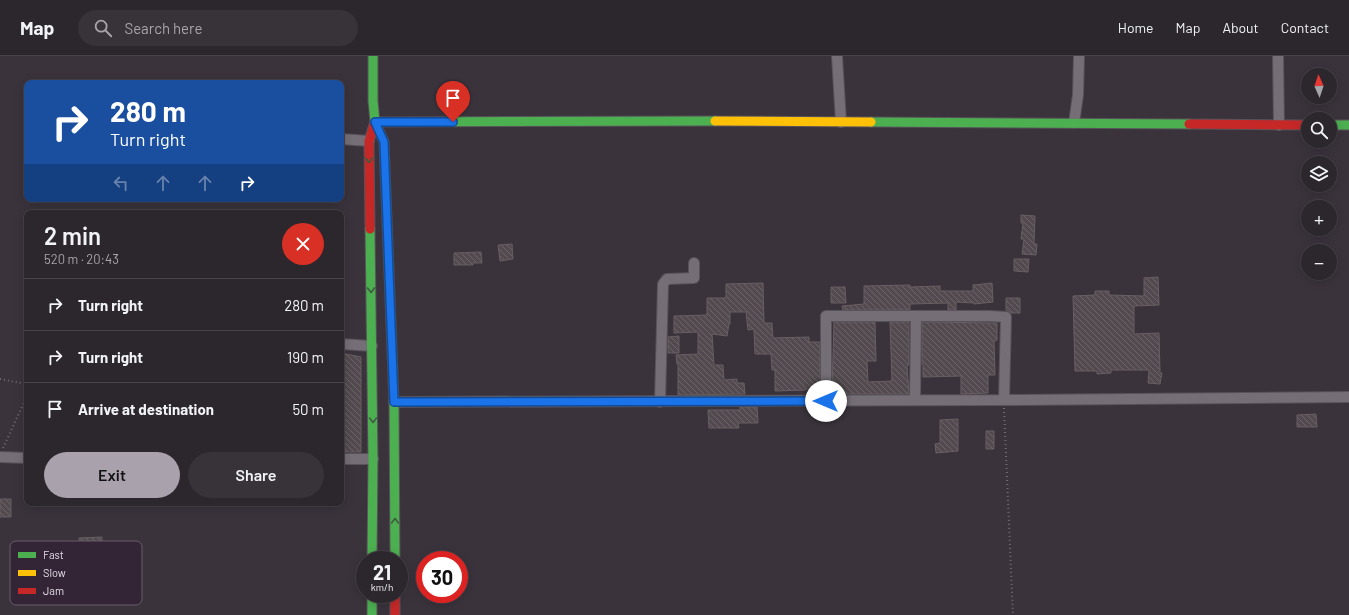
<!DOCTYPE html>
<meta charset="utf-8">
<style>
:root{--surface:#2c262d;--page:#383239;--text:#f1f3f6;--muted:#a6a5aa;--line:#484349;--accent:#a9a1ab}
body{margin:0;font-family:Barlow,sans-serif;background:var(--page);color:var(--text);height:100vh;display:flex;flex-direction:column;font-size:15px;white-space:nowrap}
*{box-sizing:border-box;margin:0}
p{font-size:13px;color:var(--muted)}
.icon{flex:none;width:22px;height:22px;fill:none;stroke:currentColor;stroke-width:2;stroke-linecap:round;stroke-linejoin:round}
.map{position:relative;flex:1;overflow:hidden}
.drawer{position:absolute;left:24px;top:154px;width:320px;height:296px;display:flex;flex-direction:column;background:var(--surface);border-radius:8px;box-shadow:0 2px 10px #0003,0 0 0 1px var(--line)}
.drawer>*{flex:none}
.top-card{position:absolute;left:24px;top:24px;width:320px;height:122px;border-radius:8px;box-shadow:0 2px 10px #0003,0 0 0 1px var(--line);background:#1a4fa0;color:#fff;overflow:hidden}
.needle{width:26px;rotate:357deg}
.tools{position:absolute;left:1301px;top:12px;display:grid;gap:8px}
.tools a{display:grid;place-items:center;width:36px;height:36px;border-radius:50%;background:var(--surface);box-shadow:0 2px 10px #0003,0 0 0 1px var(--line);font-size:20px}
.speed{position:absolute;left:356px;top:495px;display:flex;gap:8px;font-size:20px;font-weight:700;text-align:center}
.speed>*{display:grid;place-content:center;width:52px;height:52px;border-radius:50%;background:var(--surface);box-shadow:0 2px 10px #0003,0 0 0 1px var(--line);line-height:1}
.speed small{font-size:10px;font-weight:400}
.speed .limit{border:6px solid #d22;background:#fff;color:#111}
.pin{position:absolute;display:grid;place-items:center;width:34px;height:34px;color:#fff;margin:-41px -17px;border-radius:50% 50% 50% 0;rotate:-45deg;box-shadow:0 0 4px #0007}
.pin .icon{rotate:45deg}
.me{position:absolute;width:44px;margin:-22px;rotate:270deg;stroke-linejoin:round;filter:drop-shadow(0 0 3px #0008)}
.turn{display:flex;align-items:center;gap:14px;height:84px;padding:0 20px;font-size:18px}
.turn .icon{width:52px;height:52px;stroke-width:2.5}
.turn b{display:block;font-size:28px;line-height:34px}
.lanes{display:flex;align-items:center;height:38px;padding:0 20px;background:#0003;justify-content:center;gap:20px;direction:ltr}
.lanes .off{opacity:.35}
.round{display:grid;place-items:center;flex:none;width:42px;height:42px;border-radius:21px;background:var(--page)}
.summary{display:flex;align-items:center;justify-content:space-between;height:68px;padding:0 20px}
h1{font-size:24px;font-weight:600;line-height:30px}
.primary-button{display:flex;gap:8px;margin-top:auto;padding:8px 20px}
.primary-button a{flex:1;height:46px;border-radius:24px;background:var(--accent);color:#111;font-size:16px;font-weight:600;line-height:46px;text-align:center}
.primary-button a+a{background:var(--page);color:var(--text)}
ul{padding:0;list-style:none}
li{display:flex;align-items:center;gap:12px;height:52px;padding:0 20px;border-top:1px solid var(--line)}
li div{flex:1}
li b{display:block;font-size:15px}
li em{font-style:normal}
header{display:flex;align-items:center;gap:24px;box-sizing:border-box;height:56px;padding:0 20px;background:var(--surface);border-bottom:1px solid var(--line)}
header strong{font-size:19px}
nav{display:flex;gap:22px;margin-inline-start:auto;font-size:14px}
.search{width:280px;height:36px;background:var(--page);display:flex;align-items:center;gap:10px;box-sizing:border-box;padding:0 14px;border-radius:22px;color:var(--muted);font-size:15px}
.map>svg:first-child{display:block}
</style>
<header>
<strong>Map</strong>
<div class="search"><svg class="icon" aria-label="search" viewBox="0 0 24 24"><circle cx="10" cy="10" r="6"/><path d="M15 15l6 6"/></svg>Search here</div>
<nav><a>Home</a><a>Map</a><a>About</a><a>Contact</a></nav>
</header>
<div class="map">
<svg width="1349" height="559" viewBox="0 0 1349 559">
<defs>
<pattern id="building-back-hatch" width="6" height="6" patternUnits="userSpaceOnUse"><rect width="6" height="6" fill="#524a4e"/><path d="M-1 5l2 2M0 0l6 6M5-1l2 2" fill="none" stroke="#6b6468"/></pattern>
</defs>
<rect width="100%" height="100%" fill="#3a333c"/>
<!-- building -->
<path fill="url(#building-back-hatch)" stroke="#685f62" d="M 1021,159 L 1035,160 L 1034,188 L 1037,188 L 1036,199 L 1022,198 L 1024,183 L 1021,183 L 1023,167 L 1021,167 Z
M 512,188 L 513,203 L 500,205 L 498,189 Z
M 481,196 L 482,207 L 473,207 L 473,209 L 454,209 L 454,197 Z
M 1014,203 L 1029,203 L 1028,216 L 1014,215 Z
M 1158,221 L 1159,249 L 1134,250 L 1134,278 L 1159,277 L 1160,317 L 1162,317 L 1160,328 L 1148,327 L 1149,314 L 1111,314 L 1111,317 L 1097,318 L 1097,315 L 1075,315 L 1073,240 L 1095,239 L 1095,235 L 1109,235 L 1109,239 L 1144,240 L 1144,222 Z
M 763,227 L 764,267 L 772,267 L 773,282 L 809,281 L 809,286 L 820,286 L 820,333 L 806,333 L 806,334 L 775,335 L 775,314 L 772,314 L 771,298 L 755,298 L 754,273 L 748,274 L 746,256 L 730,256 L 730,268 L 729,268 L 727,280 L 712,278 L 714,309 L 723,309 L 724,324 L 737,323 L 737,327 L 744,327 L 745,338 L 678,339 L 678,308 L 677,308 L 676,299 L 698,298 L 698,276 L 674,277 L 674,260 L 707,259 L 707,242 L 726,242 L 726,228 Z
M 992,227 L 993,246 L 974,248 L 974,247 L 956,246 L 956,254 L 948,254 L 948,247 L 910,248 L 910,254 L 843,254 L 842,250 L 864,248 L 864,230 L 910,229 L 910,231 L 940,230 L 940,235 L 973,235 L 973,229 Z
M 831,231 L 845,231 L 846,247 L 831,247 Z
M 1006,242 L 1020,242 L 1020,257 L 1011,257 L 1006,254 Z
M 834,266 L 875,266 L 876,305 L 867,305 L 868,326 L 892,325 L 890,266 L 909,266 L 909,309 L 907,309 L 909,338 L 844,338 L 843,336 L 832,336 Z
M 922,266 L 997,267 L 997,284 L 994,285 L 995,319 L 988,319 L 988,337 L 961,338 L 961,320 L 923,321 L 923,308 L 922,308 Z
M 679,280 L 679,297 L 668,297 L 668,281 Z
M 341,297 L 361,301 L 361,396 L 341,396 Z
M 740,351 L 757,351 L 758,367 L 738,367 L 739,372 L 709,372 L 708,354 L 740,354 Z
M 1316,358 L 1317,371 L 1297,371 L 1297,359 Z
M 958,363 L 958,395 L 936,397 L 935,388 L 940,387 L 940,364 Z
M 986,375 L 994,375 L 994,393 L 986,393 Z
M 0,443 L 11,443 L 11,461 L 0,461 Z
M 102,481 L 101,504 L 85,505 L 84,490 L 80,490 L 79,482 Z"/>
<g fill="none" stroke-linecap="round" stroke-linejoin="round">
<!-- street casing -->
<g stroke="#58525a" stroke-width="12">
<path id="street" d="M 837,0 L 841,66
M 1278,0 L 1279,69
M 1074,67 L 1078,39 L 1079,0
M 341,83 L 369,85
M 341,288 L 372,290
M 915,344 L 916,260
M 826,345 L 826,260 L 989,260 L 1006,261 L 1004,344
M 394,346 L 1004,344 L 1349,341
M 660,346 L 663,228 L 667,223 L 694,222 L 694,207
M 0,401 L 27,402
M 341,403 L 373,403"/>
</g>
<!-- fast casing -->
<g stroke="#58525a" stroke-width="11">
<path id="fast" d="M 373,0 L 373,45 L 375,66 L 715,65
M 375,66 L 384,86 L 394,346 L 395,504
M 871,66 L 1189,68
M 1330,69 L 1349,69
M 370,173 L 373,403 L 372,504
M 372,538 L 372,559"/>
</g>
<!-- slow casing -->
<g stroke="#58525a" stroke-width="11">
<path id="slow" d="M 715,65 L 871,66"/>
</g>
<!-- jam casing -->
<g stroke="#58525a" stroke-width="11">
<path id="jam" d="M 1189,68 L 1308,69
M 370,173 L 369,85 L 375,66
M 395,538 L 395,559"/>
</g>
<!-- path -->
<path stroke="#716c72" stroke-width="2" stroke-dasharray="1 3" stroke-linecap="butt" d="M 0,323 L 27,328
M 1004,352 L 1013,559
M 3,392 L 27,340"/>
<!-- street -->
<use href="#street" stroke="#756e76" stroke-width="10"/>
<!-- fast -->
<use href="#fast" stroke="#4caf50" stroke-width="9"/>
<!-- slow -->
<use href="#slow" stroke="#ffc107" stroke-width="9"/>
<!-- jam -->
<use href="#jam" stroke="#c62828" stroke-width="9"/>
</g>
<!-- one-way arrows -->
<defs><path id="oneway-chevron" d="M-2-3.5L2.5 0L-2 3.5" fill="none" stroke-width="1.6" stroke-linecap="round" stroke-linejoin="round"/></defs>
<g stroke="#3d5c40">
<use href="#oneway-chevron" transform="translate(369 104) rotate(89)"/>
<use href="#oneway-chevron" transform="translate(371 234) rotate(89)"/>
<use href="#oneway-chevron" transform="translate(373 364) rotate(89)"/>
<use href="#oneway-chevron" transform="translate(395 465) rotate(-90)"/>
</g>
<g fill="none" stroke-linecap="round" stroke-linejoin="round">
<!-- route casing -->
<g stroke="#114b97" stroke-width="10">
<path id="route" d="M 453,66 L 375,66 L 384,86 L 394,346 L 826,345"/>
</g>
<!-- route -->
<use href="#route" stroke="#1a73e8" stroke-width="7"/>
</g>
<!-- legend -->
<rect x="10" y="485" width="132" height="64" rx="6" fill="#332536" stroke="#685c6b" stroke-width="1"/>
<rect x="18" y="496" width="18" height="6" fill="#4caf50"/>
<rect x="18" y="514" width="18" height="6" fill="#ffc107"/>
<rect x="18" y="532" width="18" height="6" fill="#c62828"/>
<g font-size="11" fill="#e5dce7">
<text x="43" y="503">Fast</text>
<text x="43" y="521">Slow</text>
<text x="43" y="539">Jam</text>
</g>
</svg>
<div class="tools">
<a><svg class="needle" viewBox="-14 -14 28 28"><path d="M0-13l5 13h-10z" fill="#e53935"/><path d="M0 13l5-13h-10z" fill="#a6a5aa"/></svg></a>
<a><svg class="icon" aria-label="search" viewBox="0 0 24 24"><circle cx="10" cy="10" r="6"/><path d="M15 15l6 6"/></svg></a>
<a><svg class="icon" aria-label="layers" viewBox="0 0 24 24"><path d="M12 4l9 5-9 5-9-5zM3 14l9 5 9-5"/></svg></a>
<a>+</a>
<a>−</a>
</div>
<div class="speed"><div>21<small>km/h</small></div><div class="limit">30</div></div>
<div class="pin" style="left:453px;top:66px;background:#d93025"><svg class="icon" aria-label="arrive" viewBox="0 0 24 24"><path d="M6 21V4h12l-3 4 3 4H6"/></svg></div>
<svg class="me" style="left:826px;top:345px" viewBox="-20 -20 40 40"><circle r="19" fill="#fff"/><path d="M0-13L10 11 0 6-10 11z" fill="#1a73e8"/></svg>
<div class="top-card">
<div class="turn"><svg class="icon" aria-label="right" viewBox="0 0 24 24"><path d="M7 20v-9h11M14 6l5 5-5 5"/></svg><div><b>280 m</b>Turn right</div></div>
<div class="lanes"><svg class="icon off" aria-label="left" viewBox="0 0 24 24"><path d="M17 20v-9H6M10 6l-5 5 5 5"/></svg><svg class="icon off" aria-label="ahead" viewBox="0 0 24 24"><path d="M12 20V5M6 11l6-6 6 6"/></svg><svg class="icon off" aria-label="ahead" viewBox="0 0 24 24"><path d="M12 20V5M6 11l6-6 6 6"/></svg><svg class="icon" aria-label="right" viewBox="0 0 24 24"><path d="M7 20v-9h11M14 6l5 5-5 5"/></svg></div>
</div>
<section class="drawer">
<div class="summary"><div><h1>2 min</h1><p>520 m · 20:43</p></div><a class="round" style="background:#d93025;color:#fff"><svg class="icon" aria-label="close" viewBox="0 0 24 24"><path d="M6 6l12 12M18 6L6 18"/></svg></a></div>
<ul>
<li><svg class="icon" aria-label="right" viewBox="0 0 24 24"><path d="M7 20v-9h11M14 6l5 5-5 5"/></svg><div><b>Turn right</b></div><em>280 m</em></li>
<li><svg class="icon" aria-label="right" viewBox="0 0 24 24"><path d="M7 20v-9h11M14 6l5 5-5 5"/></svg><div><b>Turn right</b></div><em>190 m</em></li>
<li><svg class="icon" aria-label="arrive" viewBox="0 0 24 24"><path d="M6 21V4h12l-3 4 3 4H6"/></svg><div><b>Arrive at destination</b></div><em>50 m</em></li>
</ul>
<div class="primary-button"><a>Exit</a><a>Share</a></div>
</section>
</div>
